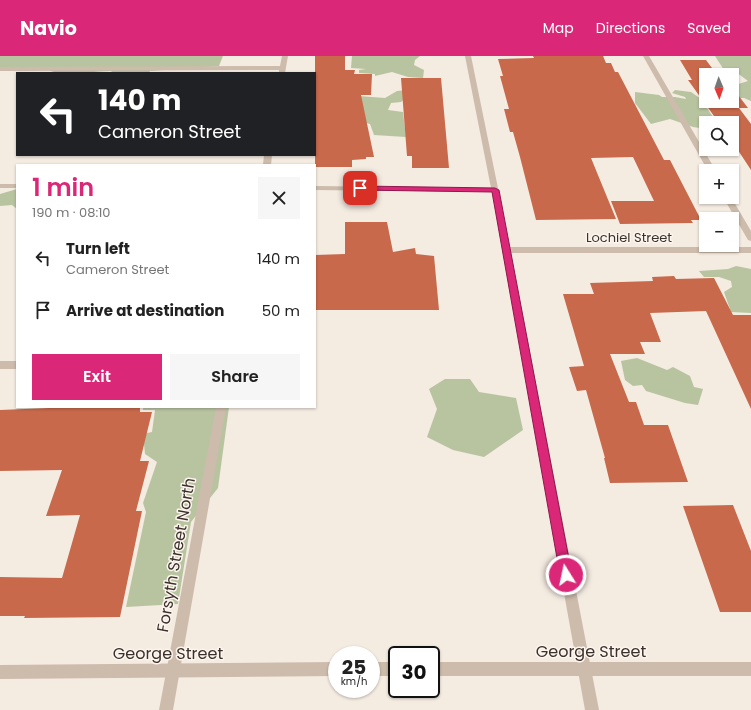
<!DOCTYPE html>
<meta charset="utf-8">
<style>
:root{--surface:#fff;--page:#f6f6f6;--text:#222;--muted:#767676;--accent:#db2777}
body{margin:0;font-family:Poppins,sans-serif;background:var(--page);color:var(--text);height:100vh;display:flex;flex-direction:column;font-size:15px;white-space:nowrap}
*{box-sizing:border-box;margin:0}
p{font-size:13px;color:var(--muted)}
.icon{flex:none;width:22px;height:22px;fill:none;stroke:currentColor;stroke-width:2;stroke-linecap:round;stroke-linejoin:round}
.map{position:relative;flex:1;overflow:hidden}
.sheet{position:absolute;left:16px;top:108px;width:300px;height:244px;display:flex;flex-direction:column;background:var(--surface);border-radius:0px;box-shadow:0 1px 3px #0004}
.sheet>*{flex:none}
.top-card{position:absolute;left:16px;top:16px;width:300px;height:84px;border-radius:0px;box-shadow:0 1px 3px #0004;background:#202124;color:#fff;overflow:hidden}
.needle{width:26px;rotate:178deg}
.buttons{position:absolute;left:699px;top:12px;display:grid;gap:8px}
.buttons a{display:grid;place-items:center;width:40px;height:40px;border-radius:0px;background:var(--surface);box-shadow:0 1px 3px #0004;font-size:20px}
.speed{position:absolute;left:328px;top:590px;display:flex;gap:8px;font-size:20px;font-weight:700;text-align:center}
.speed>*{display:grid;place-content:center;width:52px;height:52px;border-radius:50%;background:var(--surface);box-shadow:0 1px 3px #0004;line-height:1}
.speed small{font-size:10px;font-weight:400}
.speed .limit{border:2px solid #111;border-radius:6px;background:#fff;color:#111}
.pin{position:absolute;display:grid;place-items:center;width:34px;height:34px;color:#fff;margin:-17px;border-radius:8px;box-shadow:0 2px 6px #0006}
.me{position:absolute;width:44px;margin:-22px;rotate:350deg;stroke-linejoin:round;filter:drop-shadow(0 0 3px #0008)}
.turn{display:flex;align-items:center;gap:14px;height:84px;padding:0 16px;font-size:18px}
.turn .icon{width:52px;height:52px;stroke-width:2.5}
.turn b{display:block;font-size:28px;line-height:34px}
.round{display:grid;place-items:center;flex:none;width:42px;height:42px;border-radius:0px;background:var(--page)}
.overview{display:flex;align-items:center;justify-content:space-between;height:68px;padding:0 16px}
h1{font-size:24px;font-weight:600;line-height:30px;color:var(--accent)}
.primary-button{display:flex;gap:8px;margin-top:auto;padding:8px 16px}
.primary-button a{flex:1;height:46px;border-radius:0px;background:var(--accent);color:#fff;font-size:16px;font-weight:600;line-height:46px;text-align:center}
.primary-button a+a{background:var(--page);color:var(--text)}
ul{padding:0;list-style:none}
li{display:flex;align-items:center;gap:12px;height:52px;padding:0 16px}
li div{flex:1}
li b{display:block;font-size:15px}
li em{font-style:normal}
header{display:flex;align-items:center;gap:24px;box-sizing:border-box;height:56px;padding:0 20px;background:var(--accent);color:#fff}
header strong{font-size:19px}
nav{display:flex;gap:22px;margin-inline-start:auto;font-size:14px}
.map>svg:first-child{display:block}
</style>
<header>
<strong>Navio</strong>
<nav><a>Map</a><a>Directions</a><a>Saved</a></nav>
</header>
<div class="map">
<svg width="751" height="654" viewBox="0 0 751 654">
<rect width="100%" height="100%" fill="#f4ebe1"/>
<!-- green -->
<path fill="#b8c4a0" d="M 0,0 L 223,0 L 219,10 L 150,15 L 149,17 L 110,17 L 112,15 C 100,15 57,20 49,14 L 0,15 Z
M 352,0 L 420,0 L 415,4 L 414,9 L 424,14 L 423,22 L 408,21 L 392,16 L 375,20 L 375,18 L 359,17 L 359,14 L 366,13 L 351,12 Z
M 715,0 L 751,0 L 751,45 L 744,42 L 732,42 L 732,30 L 748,25 L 736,16 L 724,14 Z
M 407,34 L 411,37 L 401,46 L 391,47 L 388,54 L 403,56 L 406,81 L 374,79 L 370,68 L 346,61 L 359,40 L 385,42 L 397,35 Z
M 675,34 L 691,36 L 701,43 L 717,67 L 706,67 L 706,73 L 693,71 L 670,63 L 651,68 L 635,47 L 635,36 L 659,39 L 662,41 L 675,41 L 686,43 L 685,41 L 672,37 Z
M 17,133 L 17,153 L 12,149 L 0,150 L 0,138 Z
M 736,210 L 751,213 L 751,257 L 731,256 L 724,236 L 732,231 L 731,225 L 719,221 L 704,221 L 699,215 L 728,213 Z
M 637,302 L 667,314 L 673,311 L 690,320 L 694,331 L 703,333 L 698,349 L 685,347 L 646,335 L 642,329 L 633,330 L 625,324 L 621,305 Z
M 445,323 L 470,323 L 479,336 L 516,342 L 523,374 L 484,401 L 453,394 L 427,381 L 437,353 L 429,333 Z
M 143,351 L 229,351 L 218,432 L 191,466 L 178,548 L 126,551 L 146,456 L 143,447 L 157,406 L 145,398 L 143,378 L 152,376 L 155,354 L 143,354 Z"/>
<!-- building -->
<path fill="#c8694b" d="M 315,0 L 345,0 L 345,14 L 355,14 L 354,18 L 372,18 L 371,39 L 361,39 L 374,101 L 366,101 L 366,103 L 352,104 L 352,111 L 315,111 Z
M 533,0 L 603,0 L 606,7 L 611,7 L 615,16 L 618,16 L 664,104 L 670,104 L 701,164 L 691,164 L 693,167 L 620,168 L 611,145 L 654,145 L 633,101 L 591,102 L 616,163 L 536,164 L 520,101 L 513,76 L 510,76 L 504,53 L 509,53 L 500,20 L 503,20 L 498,3 L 534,2 Z
M 680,4 L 706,4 L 715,16 L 721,16 L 723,19 L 706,19 L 706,45 L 732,45 L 732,31 L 748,52 L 739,52 L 751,68 L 751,114 L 732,85 L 732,67 L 719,67 L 688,24 L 692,24 Z
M 401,22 L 441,22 L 449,112 L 412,112 L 412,100 L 407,100 Z
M 345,166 L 387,166 L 393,196 L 415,192 L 416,198 L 434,200 L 439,254 L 315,254 L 315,199 L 345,198 Z
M 674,220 L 676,223 L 714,222 L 733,259 L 751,259 L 751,353 L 706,255 L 650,257 L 661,286 L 640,286 L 645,298 L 610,298 L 629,346 L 636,346 L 644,369 L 668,369 L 688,426 L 610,427 L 604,402 L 605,402 L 586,334 L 577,335 L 569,311 L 584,310 L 563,238 L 594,238 L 590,227 L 653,225 L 652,221 Z
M 49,352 L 140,352 L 140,356 L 152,356 L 140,405 L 149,405 L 136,455 L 142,455 L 120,561 L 24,562 L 25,560 L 0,560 L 0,521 L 62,522 L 80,459 L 46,460 L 62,414 L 0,415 L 0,354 Z
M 733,449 L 751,495 L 751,556 L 720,556 L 683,450 Z"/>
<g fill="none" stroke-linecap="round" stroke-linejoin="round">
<!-- minor -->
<path fill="#cdbbac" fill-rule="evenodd" d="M 282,0 L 288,0 L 285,17 L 279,17 L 279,14 L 0,15 L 0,11 L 280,10 Z
M 465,0 L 471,0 L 510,191 L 751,191 L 751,197 L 511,197 L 599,654 L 585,654 L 492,136 L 315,134 L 315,130 L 491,132 Z
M 643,0 L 649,0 L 716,115 L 708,115 Z
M 264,99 L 272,99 L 271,109 L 263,109 Z
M 0,128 L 17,128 L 17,132 L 0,132 Z
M 723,141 L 731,141 L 751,175 L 751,185 L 748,184 Z
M 0,305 L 17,305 L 17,313 L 0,313 Z
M 216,351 L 226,351 L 173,654 L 159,654 Z"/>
<!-- tertiary -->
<path fill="#cdbbac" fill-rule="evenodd" d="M 337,606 L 337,620 L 0,623 L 0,609 Z
M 371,606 L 397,606 L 397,620 L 371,620 Z
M 431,606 L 751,606 L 751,620 L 431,620 Z"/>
</g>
<!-- route -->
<path fill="#db2777" stroke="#8e194d" d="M 360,130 L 495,132 L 499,134 L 572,519 L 570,523 L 566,525 L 562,523 L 560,519 L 492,136 L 358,134 L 358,131 Z"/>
<g text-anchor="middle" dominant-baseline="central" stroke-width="3" stroke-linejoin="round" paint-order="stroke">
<!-- street labels -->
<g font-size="13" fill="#3b302b" stroke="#fbf5ee">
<text x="629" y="181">Lochiel Street</text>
</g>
<!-- near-street labels -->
<g font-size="16" fill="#3b302b" stroke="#fbf5ee">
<text transform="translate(176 499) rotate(-80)">Forsyth Street North</text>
<text x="591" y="595">George Street</text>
<text x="168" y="597">George Street</text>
</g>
</g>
</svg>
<div class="buttons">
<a><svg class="needle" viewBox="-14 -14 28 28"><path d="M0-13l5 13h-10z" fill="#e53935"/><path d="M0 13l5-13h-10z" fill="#767676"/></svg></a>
<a><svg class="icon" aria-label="search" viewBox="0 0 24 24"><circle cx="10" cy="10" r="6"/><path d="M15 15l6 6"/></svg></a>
<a>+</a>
<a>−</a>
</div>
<div class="speed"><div>25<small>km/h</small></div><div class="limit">30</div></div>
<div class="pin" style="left:360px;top:132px;background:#d93025"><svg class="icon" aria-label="arrive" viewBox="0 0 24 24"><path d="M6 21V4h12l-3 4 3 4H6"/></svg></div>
<svg class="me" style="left:566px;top:519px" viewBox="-20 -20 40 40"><circle r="17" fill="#db2777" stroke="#fff" stroke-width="3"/><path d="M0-11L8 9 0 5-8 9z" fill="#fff"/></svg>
<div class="top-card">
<div class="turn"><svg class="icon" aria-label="left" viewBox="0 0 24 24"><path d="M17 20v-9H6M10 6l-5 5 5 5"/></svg><div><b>140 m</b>Cameron Street</div></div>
</div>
<section class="sheet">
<div class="overview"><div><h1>1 min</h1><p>190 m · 08:10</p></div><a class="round"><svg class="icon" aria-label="close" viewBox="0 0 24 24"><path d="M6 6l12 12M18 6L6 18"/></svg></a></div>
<ul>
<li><svg class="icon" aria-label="left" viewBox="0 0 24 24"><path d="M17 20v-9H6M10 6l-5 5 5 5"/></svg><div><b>Turn left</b><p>Cameron Street</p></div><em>140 m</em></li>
<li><svg class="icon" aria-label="arrive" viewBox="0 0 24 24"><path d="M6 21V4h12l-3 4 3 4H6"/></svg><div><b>Arrive at destination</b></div><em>50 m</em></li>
</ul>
<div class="primary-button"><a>Exit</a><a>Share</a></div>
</section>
</div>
